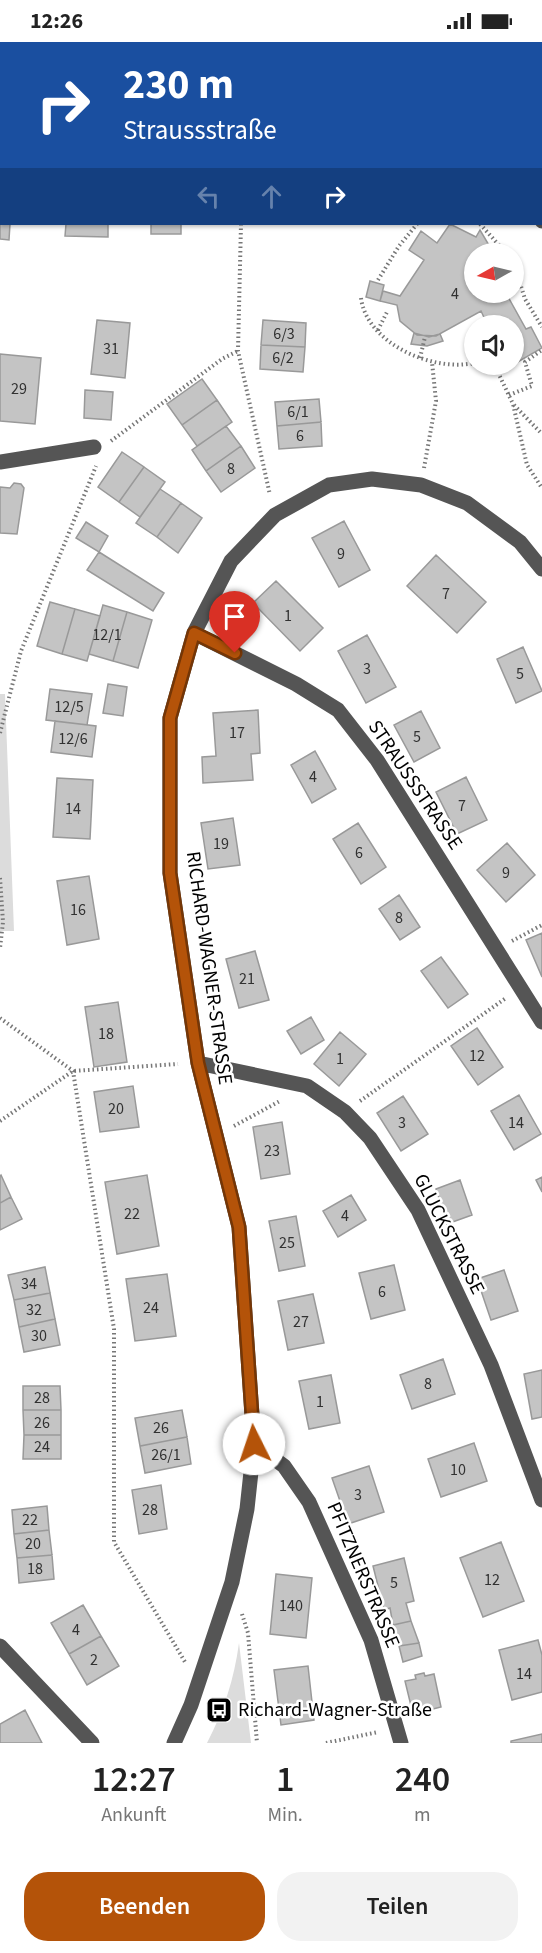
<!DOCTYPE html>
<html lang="de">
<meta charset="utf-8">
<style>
:root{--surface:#fff;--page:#f2f2f2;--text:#222;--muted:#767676;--accent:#b45309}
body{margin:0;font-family:"Source Sans 3",sans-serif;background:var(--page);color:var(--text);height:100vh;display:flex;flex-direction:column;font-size:22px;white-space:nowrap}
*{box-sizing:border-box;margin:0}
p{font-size:20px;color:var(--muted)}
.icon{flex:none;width:33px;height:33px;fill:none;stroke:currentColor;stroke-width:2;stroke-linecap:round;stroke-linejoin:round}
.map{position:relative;height:1701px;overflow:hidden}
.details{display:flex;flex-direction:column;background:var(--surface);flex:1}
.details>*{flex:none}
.hud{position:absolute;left:0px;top:0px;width:543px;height:183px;box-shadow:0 2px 4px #0004;background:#1a4fa0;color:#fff;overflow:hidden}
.needle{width:39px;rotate:262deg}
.controls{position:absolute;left:464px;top:201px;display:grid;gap:12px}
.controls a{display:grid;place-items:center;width:60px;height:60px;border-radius:50%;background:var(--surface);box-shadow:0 2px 4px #0004;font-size:30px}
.pin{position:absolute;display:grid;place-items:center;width:51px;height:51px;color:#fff;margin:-62px -26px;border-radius:50% 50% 50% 0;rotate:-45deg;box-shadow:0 0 6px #0007}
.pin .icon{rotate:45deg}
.me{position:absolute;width:66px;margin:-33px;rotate:356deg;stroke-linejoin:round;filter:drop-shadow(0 0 4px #0008)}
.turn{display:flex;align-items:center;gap:21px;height:126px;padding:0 24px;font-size:27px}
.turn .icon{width:78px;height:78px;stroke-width:2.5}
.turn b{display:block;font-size:42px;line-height:51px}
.lanes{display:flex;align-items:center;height:57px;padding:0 24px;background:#0003;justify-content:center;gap:30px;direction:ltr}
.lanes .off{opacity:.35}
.eta{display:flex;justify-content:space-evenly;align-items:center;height:102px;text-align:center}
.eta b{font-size:36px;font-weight:600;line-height:42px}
.cta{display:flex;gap:12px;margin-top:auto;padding:12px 24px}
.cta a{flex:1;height:69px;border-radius:24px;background:var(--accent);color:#fff;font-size:24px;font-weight:600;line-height:69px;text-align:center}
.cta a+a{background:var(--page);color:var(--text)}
.status{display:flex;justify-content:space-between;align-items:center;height:42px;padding:0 30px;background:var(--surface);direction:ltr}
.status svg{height:16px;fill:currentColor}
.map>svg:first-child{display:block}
</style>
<div class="status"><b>12:26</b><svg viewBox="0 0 49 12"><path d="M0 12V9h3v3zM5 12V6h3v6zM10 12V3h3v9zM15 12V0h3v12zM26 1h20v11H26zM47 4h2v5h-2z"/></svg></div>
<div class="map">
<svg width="542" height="1701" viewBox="0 0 542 1701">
<rect width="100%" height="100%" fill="#fff"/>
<!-- green -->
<path fill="#dcdcdc" d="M 0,652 L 5,652 L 14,889 L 0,889 Z
M 239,1601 L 251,1701 L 207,1701 C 224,1668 234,1638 239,1601 Z"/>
<!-- building -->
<path fill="#c4c4c4" stroke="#999" stroke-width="1.5" d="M 145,0 L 213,0 L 214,2 L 146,2 Z
M 435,0 L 469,0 L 468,2 Z
M 0,7 L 2,8 L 2,51 L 0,51 Z
M 0,154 L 2,182 L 10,182 L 9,198 L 0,197 Z
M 66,182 L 108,182 L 108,195 L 65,194 Z
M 151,182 L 181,182 L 181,192 L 151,192 Z
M 450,182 L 476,195 L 480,188 L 490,205 L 498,212 L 474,212 L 474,250 L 511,250 L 507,253 L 526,287 L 531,285 L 542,306 L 516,321 L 513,316 L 513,284 L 488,284 L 481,269 L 436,294 L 417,293 L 400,279 L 397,263 L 380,259 L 383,249 L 400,254 L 424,218 L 409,208 L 421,189 L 437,201 Z
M 370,239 L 384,243 L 380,259 L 366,255 Z
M 97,278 L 130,281 L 125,336 L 91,332 Z
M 263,278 L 306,281 L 305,305 L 261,303 Z
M 414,291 L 429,295 L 440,292 L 443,299 L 427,304 L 411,302 Z
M 261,303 L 305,305 L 303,330 L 260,327 Z
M 0,312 L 41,316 L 35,382 L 0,379 Z
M 202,337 L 217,358 L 182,383 L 167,362 Z
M 85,348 L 113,350 L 111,378 L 84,376 Z
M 319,357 L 321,380 L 277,384 L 275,360 Z
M 217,358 L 232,380 L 197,404 L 182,383 Z
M 321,380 L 322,404 L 279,407 L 277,384 Z
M 226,384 L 241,404 L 206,429 L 192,408 Z
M 241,404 L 255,426 L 221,450 L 206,429 Z
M 122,410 L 144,425 L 119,460 L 98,445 Z
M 144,425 L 165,440 L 140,475 L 119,460 Z
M 14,441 L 21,442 L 24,446 L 17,492 L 0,491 L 0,445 L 10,446 Z
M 160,447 L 181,461 L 157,495 L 136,481 Z
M 181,461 L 202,476 L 178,511 L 157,495 Z
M 344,479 L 370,528 L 339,545 L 312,496 Z
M 86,480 L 108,494 L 99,510 L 76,496 Z
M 99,510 L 164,551 L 153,569 L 87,528 Z
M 436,513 L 486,560 L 457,591 L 407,544 Z
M 276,539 L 323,586 L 300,609 L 253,561 Z
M 50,560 L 75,567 L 62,612 L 37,604 Z
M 103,563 L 127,570 L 113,619 L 89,612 Z
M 75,567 L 100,574 L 87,619 L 62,612 Z
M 127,570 L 152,578 L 138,626 L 113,619 Z
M 367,593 L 396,645 L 366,661 L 338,609 Z
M 523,605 L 542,649 L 516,661 L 497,617 Z
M 108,642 L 127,645 L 123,674 L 103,671 Z
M 50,647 L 92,652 L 87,683 L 46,678 Z
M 258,668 L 260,711 L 251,712 L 253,738 L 203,741 L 202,715 L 216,714 L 213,671 Z
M 421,669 L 440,706 L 414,720 L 394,683 Z
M 55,679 L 96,684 L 92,715 L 51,710 Z
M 315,709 L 336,747 L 312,761 L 291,723 Z
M 466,735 L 487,778 L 457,792 L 436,750 Z
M 57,736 L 93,738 L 90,797 L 53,795 Z
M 233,776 L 240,823 L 208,827 L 201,781 Z
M 358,781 L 386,825 L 361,842 L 333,797 Z
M 507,801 L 535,833 L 506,860 L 477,828 Z
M 89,834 L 99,897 L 67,903 L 57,839 Z
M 399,853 L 420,885 L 400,898 L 379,867 Z
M 542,891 L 542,935 L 526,898 Z
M 255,909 L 269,958 L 239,966 L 226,917 Z
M 441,915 L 468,952 L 448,966 L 421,929 Z
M 118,960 L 127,1020 L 94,1025 L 85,965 Z
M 311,975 L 324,998 L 301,1012 L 287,989 Z
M 477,986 L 503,1025 L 478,1043 L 451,1004 Z
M 340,990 L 366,1012 L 339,1044 L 314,1022 Z
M 133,1044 L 139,1085 L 100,1090 L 94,1050 Z
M 519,1053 L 541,1092 L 514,1108 L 491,1069 Z
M 403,1054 L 428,1092 L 401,1109 L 377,1071 Z
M 282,1080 L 290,1132 L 261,1137 L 253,1085 Z
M 1,1133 L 11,1155 L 0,1161 L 0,1134 Z
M 147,1133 L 159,1204 L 117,1212 L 105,1140 Z
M 542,1135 L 542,1150 L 536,1138 Z
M 460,1138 L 472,1173 L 447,1182 L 436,1147 Z
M 351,1153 L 366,1178 L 338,1195 L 323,1169 Z
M 11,1155 L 22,1177 L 0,1188 L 0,1161 Z
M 296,1174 L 305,1224 L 279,1229 L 269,1179 Z
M 394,1223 L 405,1268 L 371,1277 L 359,1231 Z
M 45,1225 L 50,1251 L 14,1258 L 8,1233 Z
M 504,1228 L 518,1269 L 491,1278 L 477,1237 Z
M 167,1232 L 176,1294 L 135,1299 L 126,1237 Z
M 50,1251 L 55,1277 L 19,1285 L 14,1258 Z
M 313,1252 L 324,1301 L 288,1308 L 278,1259 Z
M 55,1277 L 60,1303 L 24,1310 L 19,1285 Z
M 443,1317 L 455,1352 L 412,1367 L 400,1333 Z
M 542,1328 L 542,1375 L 532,1377 L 524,1332 Z
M 331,1333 L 340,1381 L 309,1387 L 299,1339 Z
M 23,1344 L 60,1344 L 61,1368 L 23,1368 Z
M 23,1368 L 61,1368 L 61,1393 L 24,1393 Z
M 182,1368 L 187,1395 L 140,1404 L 135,1376 Z
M 24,1393 L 61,1393 L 61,1417 L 23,1417 Z
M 187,1395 L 191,1422 L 145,1431 L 140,1404 Z
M 474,1401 L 487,1439 L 441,1455 L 428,1417 Z
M 369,1424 L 384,1470 L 348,1482 L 332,1436 Z
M 161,1443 L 167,1487 L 139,1492 L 132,1448 Z
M 47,1464 L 49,1488 L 14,1492 L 12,1468 Z
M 49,1488 L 52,1513 L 17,1516 L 14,1492 Z
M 501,1500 L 524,1559 L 483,1575 L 460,1516 Z
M 52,1513 L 54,1537 L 19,1541 L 17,1516 Z
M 404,1516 L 414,1559 L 406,1561 L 411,1579 L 393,1583 L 390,1566 L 384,1568 L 373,1524 Z
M 276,1532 L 312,1536 L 306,1596 L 270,1592 Z
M 83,1563 L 101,1594 L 69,1612 L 51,1581 Z
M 411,1579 L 419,1601 L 399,1604 L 393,1583 Z
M 101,1594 L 119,1624 L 87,1643 L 69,1612 Z
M 538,1598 L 542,1613 L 542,1650 L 512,1658 L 499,1608 Z
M 419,1601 L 422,1614 L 403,1620 L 399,1604 Z
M 308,1624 L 314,1678 L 281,1683 L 274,1628 Z
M 424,1631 L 425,1634 L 434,1632 L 441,1665 L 413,1672 L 405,1639 L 416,1637 L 415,1633 Z
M 25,1668 L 42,1701 L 0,1701 L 0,1682 Z
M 542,1692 L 542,1701 L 511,1701 L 511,1699 Z"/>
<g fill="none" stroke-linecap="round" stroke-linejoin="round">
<!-- path -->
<path stroke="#777" stroke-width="4" stroke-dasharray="1.5 3" stroke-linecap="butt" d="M 311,2 L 312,0
M 241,182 L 238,309 L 270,453
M 480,182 L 507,212
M 513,219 L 525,257 L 542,285
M 378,238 L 399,204 L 417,182
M 361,256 C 367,302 433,330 474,321
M 378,288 L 387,270
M 420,316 L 425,295
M 494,322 L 513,362 L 527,423 L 542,446
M 509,353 L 532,344 L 525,320 L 542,308
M 514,363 L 542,392
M 111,399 L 222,317 L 238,309
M 424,426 L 436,359 L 432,320
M 0,691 L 21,609 L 96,424
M 0,836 L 3,880 L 0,906
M 512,899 L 542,883
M 0,976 L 73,1029 L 114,1287 L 114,1500 L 185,1620
M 360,1059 L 506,956
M 0,1079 L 73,1029 L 178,1022
M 234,1084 L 280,1059
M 242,1572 L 248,1591 L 257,1701
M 326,1701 L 378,1690"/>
<!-- minor -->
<path stroke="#555" stroke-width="15" d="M 87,2 L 88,0
M 0,91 L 2,92
M 542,127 L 542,128
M 542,178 L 542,179
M 0,420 L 94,405
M 194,591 L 296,642 L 338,668 L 377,718 L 542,980
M 198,1021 L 307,1044 L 345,1070 L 370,1096 L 418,1168 L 491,1323 L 542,1458
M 254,1402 L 284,1424 L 309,1460 L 371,1598 L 401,1701
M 0,1604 L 92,1701
M 174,1701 L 191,1663 L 232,1540 L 247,1467 L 254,1402 L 239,1185 L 198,1021 L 170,831 L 170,676 L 194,591 L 231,519 L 275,473 L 329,443 L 372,437 L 421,443 L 467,461 L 520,500 L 542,527"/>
</g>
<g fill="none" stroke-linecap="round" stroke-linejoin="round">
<!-- route casing -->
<g stroke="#753606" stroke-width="15">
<path id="route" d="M 235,611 L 194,591 L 170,676 L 170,831 L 198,1021 L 239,1185 L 254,1402"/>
</g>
<!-- route -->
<use href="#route" stroke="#b45309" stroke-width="10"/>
</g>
<!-- icons -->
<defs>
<g id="bus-square" transform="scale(1.35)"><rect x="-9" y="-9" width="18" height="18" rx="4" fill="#000" stroke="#fff"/><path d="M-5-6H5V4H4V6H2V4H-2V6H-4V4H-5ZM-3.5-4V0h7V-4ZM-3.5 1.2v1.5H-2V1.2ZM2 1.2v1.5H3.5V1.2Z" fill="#fff"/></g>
</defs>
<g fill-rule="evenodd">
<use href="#bus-square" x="219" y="1668"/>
</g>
<g text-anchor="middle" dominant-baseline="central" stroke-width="5" stroke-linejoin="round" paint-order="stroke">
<!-- number labels -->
<g font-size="16" fill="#313131">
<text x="455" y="252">4</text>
<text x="284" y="292">6/3</text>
<text x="111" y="307">31</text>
<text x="283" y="316">6/2</text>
<text x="19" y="347">29</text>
<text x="298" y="370">6/1</text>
<text x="300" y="394">6</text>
<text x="231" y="427">8</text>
<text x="341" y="512">9</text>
<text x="446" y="552">7</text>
<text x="288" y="574">1</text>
<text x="107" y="593">12/1</text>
<text x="367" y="627">3</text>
<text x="520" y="632">5</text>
<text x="69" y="665">12/5</text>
<text x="237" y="691">17</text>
<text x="417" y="695">5</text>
<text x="73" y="697">12/6</text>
<text x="313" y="735">4</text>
<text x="462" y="764">7</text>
<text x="73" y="767">14</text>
<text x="221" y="802">19</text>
<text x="359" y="811">6</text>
<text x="506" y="831">9</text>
<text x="78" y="868">16</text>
<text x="399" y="876">8</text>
<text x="247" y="937">21</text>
<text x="106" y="992">18</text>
<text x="477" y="1014">12</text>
<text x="340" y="1017">1</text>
<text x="116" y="1067">20</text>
<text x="402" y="1081">3</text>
<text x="516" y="1081">14</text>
<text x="272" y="1109">23</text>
<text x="132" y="1172">22</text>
<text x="345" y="1174">4</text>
<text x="287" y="1201">25</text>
<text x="29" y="1242">34</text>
<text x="382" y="1250">6</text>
<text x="151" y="1266">24</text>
<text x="34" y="1268">32</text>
<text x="301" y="1280">27</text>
<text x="39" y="1294">30</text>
<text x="428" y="1342">8</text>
<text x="42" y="1356">28</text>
<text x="320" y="1360">1</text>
<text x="42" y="1381">26</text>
<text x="161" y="1386">26</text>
<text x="42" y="1405">24</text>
<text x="166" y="1413">26/1</text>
<text x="458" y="1428">10</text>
<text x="358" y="1453">3</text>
<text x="150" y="1468">28</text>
<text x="30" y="1478">22</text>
<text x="33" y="1502">20</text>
<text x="35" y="1527">18</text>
<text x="492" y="1538">12</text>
<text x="394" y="1541">5</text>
<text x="291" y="1564">140</text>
<text x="76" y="1588">4</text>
<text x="94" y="1618">2</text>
<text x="524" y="1632">14</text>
</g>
<!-- street labels -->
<g font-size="20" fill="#000" stroke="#fff">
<text transform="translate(415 743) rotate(56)">STRAUSSSTRASSE</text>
<text transform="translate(209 926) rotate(82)">RICHARD-WAGNER-STRASSE</text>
<text transform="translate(449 1192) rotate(63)">GLUCKSTRASSE</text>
<text transform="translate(363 1533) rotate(67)">PFITZNERSTRASSE</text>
</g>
<!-- poi labels -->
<g font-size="20" fill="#000" stroke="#fff" text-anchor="start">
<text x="238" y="1668">Richard-Wagner-Straße</text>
</g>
</g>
</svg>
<div class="controls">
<a><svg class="needle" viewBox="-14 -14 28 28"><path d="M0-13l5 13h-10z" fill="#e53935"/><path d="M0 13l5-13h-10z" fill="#767676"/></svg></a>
<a><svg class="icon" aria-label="sound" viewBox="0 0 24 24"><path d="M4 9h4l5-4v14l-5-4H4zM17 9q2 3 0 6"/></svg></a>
</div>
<div class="pin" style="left:235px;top:611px;background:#d93025"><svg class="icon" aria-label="arrive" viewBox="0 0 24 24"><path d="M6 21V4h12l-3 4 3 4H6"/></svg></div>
<svg class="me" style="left:254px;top:1402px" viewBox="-20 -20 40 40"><circle r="19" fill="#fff"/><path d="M0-13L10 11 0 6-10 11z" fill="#b45309"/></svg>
<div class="hud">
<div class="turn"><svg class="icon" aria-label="right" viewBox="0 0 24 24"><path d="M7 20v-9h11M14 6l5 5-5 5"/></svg><div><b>230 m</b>Straussstraße</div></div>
<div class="lanes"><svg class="icon off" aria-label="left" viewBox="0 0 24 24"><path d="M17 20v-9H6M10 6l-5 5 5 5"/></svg><svg class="icon off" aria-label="ahead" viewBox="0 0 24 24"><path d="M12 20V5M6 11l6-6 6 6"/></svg><svg class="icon" aria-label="right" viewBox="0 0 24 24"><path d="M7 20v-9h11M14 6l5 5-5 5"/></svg></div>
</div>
</div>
<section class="details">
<div class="eta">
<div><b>12:27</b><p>Ankunft</p></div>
<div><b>1</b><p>Min.</p></div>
<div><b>240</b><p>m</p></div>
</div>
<div class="cta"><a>Beenden</a><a>Teilen</a></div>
</section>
